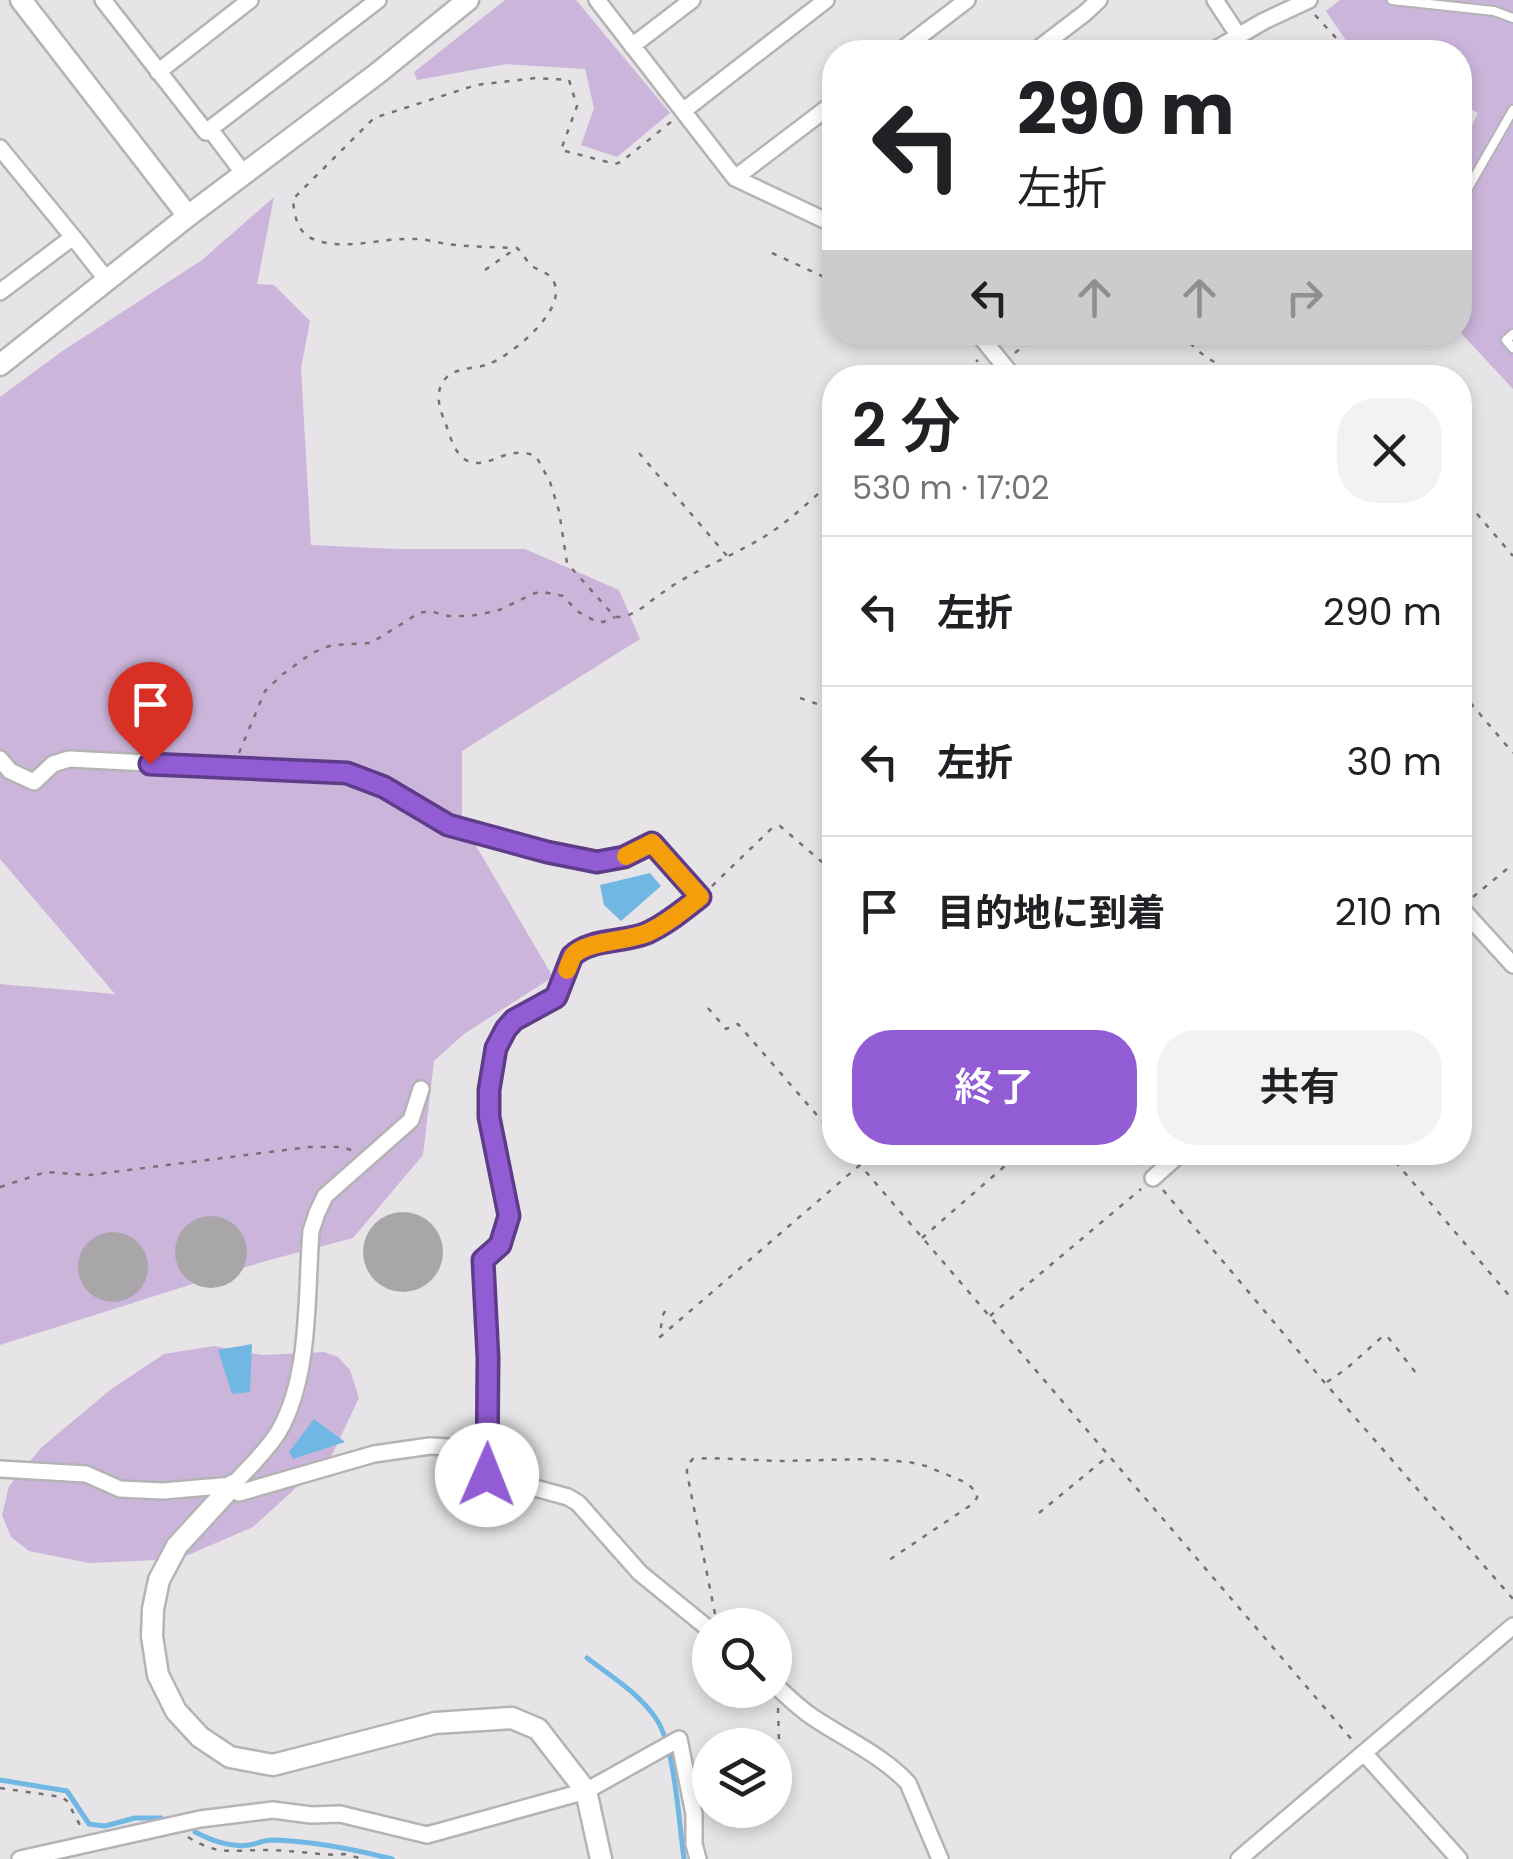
<!DOCTYPE html>
<html lang="ja">
<meta charset="utf-8">
<style>
:root{--surface:#fff;--page:#f2f2f2;--text:#202124;--muted:#757577;--line:#e0e0e0;--accent:#925cd4}
body{margin:0;font-family:Poppins,"Noto Sans JP",sans-serif;background:var(--page);color:var(--text);height:100vh;display:flex;flex-direction:column;font-size:38px;white-space:nowrap}
*{box-sizing:border-box;margin:0}
p{font-size:32px;color:var(--muted)}
.icon{flex:none;width:55px;height:55px;fill:none;stroke:currentColor;stroke-width:2;stroke-linecap:round;stroke-linejoin:round}
.map{position:relative;flex:1;overflow:hidden}
.details{position:absolute;left:822px;top:365px;width:650px;height:800px;display:flex;flex-direction:column;background:var(--surface);border-radius:40px;box-shadow:0 5px 15px #0003}
.details>*{flex:none}
.banner{position:absolute;left:822px;top:40px;width:650px;height:305px;border-radius:40px;box-shadow:0 5px 15px #0003;background:#fff;color:var(--text);overflow:hidden}
.buttons{position:absolute;left:692px;top:1608px;display:grid;gap:20px}
.buttons a{display:grid;place-items:center;width:100px;height:100px;border-radius:50%;background:var(--surface);box-shadow:0 5px 15px #0003;font-size:50px}
.pin{position:absolute;display:grid;place-items:center;width:85px;height:85px;color:#fff;margin:-102px -42px;border-radius:50% 50% 50% 0;rotate:-45deg;box-shadow:0 0 10px #0007}
.pin .icon{rotate:45deg}
.me{position:absolute;width:110px;margin:-55px;rotate:1deg;stroke-linejoin:round;filter:drop-shadow(0 0 8px #0008)}
.turn{display:flex;align-items:center;gap:35px;height:210px;padding:0 30px;font-size:45px}
.turn .icon{width:130px;height:130px;stroke-width:2.5}
.turn b{display:block;font-size:70px;line-height:85px}
.lanes{display:flex;align-items:center;height:95px;padding:0 30px;background:#0003;justify-content:center;gap:50px;direction:ltr}
.lanes .off{opacity:.35}
.round{display:grid;place-items:center;flex:none;width:105px;height:105px;border-radius:40px;background:var(--page)}
.head{display:flex;align-items:center;justify-content:space-between;height:170px;padding:0 30px}
h1{font-size:60px;font-weight:600;line-height:75px}
.action{display:flex;gap:20px;margin-top:auto;padding:20px 30px}
.action a{flex:1;height:115px;border-radius:40px;background:var(--accent);color:#fff;font-size:40px;font-weight:600;line-height:115px;text-align:center}
.action a+a{background:var(--page);color:var(--text)}
ul{padding:0;list-style:none}
li{display:flex;align-items:center;gap:30px;height:150px;padding:0 30px;border-top:2px solid var(--line)}
li div{flex:1}
li b{display:block;font-size:38px}
li em{font-style:normal}
.map>svg:first-child{display:block}
</style>
<div class="map">
<svg width="1513" height="1859" viewBox="0 0 1513 1859">
<rect width="100%" height="100%" fill="#e6e4e7"/>
<!-- green -->
<path fill="#ccb5da" d="M 505,0 L 576,0 L 670,113 L 617,157 L 581,145 L 594,108 L 585,69 L 506,64 L 417,80 L 414,72 Z
M 1340,0 L 1513,0 L 1513,389 L 1460,332 L 1460,150 L 1478,113 L 1460,103 L 1460,52 L 1359,52 L 1351,48 L 1326,11 Z
M 274,197 L 257,284 L 274,285 L 310,321 L 301,368 L 311,545 L 397,549 L 525,549 L 619,590 L 640,639 L 462,751 L 462,822 L 553,977 L 464,1034 L 434,1061 L 423,1155 L 353,1238 L 262,1262 L 0,1345 L 0,984 L 115,994 L 0,859 L 0,397 L 61,352 L 202,260 Z
M 214,1346 L 262,1355 L 324,1352 L 338,1357 L 350,1370 L 359,1398 L 332,1455 L 253,1527 L 179,1559 L 89,1563 L 29,1551 L 11,1537 L 2,1515 L 9,1486 L 42,1447 L 110,1390 L 164,1354 Z"/>
<!-- water -->
<path fill="#70b7e3" d="M 650,873 L 661,886 L 621,921 L 604,905 L 600,885 Z
M 252,1344 L 250,1392 L 232,1394 L 218,1350 Z
M 314,1419 L 345,1442 L 293,1459 L 289,1452 Z"/>
<g fill="none" stroke-linecap="round" stroke-linejoin="round">
<!-- stream -->
<path stroke="#70b7e3" stroke-width="5" d="M 587,1658 C 611,1676 640,1694 657,1720 C 675,1748 679,1824 684,1859
M 0,1780 L 67,1791 L 89,1824 L 96,1825 L 105,1826 L 135,1818 L 161,1818
M 195,1832 C 211,1840 230,1848 249,1845 C 258,1844 263,1840 272,1840 C 313,1841 353,1849 392,1859"/>
</g>
<!-- building -->
<path fill="#a8a6a9" d="M363 1252a40 40 0 1 1 80 0a40 40 0 1 1-80 0Z
M175 1252a36 36 0 1 1 72 0a36 36 0 1 1-72 0Z
M78 1267a35 35 0 1 1 70 0a35 35 0 1 1-70 0Z"/>
<g fill="none" stroke-linecap="round" stroke-linejoin="round">
<!-- service casing -->
<g stroke="#b5b3b6" stroke-width="12">
<path id="service" d="M 1392,0 L 1494,11 L 1513,18
M 1460,202 L 1513,110
M 1513,334 L 1506,340 L 1513,348"/>
</g>
<!-- minor casing -->
<g stroke="#b5b3b6" stroke-width="20">
<path id="minor" d="M 103,0 L 206,132 L 378,0
M 597,0 L 735,178 L 835,225
M 1215,0 L 1238,35
M 632,46 L 692,0
M 899,52 L 967,0
M 1034,52 L 1085,13 L 1099,0
M 1211,52 L 1264,21 L 1309,0
M 158,72 L 250,0
M 683,111 L 826,0
M 210,129 L 244,174
M 0,148 L 73,237 L 0,292
M 735,178 L 835,102
M 73,237 L 107,280
M 977,332 L 1014,378
M 0,759 L 10,771 L 34,782 L 53,764 L 69,759 L 347,773 L 384,787 L 447,825 L 547,851 L 597,862 L 624,857 L 652,843 L 700,897 C 681,912 662,928 640,936 C 618,943 589,940 572,956 L 556,997 L 515,1020 L 505,1029 L 497,1048 L 489,1090 L 489,1117 L 509,1216 L 500,1245 L 483,1260 L 488,1357 L 487,1475
M 1460,907 L 1513,965
M 1153,1178 L 1182,1152
M 0,1469 L 86,1474 L 120,1489 L 163,1491 L 233,1485 L 239,1493 L 374,1454 L 430,1446 L 448,1447 L 487,1475 L 568,1497 L 578,1503 L 640,1573 L 710,1630
M 233,1485 C 248,1468 267,1451 279,1431 C 311,1375 306,1295 311,1231 L 317,1213 L 325,1196 L 411,1120 L 421,1089
M 775,1685 C 787,1696 798,1707 811,1716 C 843,1738 881,1754 908,1783 L 940,1859
M 1364,1753 L 1459,1859
M 20,1859 L 200,1819 L 273,1810 L 311,1815 L 340,1814 L 427,1835 L 586,1791 L 679,1739 L 694,1814 L 694,1844 L 698,1859
M 1239,1859 L 1513,1626"/>
</g>
<!-- tertiary casing -->
<g stroke="#b5b3b6" stroke-width="25">
<path id="tertiary" d="M 21,0 L 188,216
M 0,365 L 188,216 L 378,73 L 468,0
M 233,1485 L 177,1546 L 159,1580 L 153,1609 L 152,1636 L 158,1675 L 176,1711 L 200,1737 L 230,1757 L 273,1765 L 435,1723 L 512,1718 L 538,1729 L 586,1791 L 601,1859"/>
</g>
<!-- path -->
<path stroke="#737374" stroke-width="2.5" stroke-dasharray="5 8" stroke-linecap="butt" d="M 1315,15 L 1349,52
M 1460,110 L 1465,112
M 671,122 L 621,162 L 615,164 L 561,150 L 577,106 L 569,80 L 536,78 L 476,85 L 374,118 L 293,199 C 294,214 297,233 313,239 C 343,252 383,237 415,239 C 425,239 436,242 446,244 C 470,247 493,247 517,248 C 523,253 526,261 532,266 C 541,272 552,273 555,285 C 564,312 512,355 489,364 C 476,369 456,367 446,378 C 434,391 439,408 445,422 C 450,435 454,455 468,461 C 490,470 505,444 536,456 L 550,482 L 559,511 L 567,563 L 615,617 C 634,618 647,603 662,593 C 696,568 735,556 770,533 C 793,518 814,497 835,479
M 772,253 L 835,282
M 485,270 L 512,251
M 1183,332 C 1195,356 1225,368 1248,378
M 1015,353 L 1040,332
M 956,378 L 978,360
M 639,453 L 728,557
M 1460,494 L 1513,556
M 1462,693 L 1513,753
M 800,698 L 835,710
M 239,753 L 265,691 L 283,674 L 312,653 L 332,645 L 371,643 L 419,613 L 430,611 L 448,616 L 470,616 L 497,611 L 535,593 L 543,592 L 563,596 L 577,611 L 595,621 L 603,622 L 615,617
M 712,886 L 772,828 L 780,826 L 829,868 L 835,863
M 1473,897 L 1513,864
M 708,1008 L 726,1029 L 738,1024 L 835,1136
M 849,1152 L 1353,1741
M 1131,1152 L 1142,1165
M 1387,1152 L 1513,1300
M 0,1187 L 46,1172 L 89,1175 L 309,1147 L 343,1147 L 353,1151
M 1163,1190 L 1325,1383 L 1513,1599
M 922,1238 L 1021,1152
M 665,1311 L 662,1317 L 660,1337 L 875,1152
M 990,1316 L 1141,1189
M 1327,1382 L 1346,1369 L 1382,1337 L 1387,1336 L 1419,1377
M 1039,1513 L 1107,1457
M 715,1614 L 687,1473 L 687,1465 L 693,1459 L 710,1458 L 779,1461 L 871,1459 L 909,1462 L 926,1466 L 967,1483 L 977,1493 L 977,1498 L 971,1505 L 889,1560
M 778,1708 L 780,1774 L 784,1797
M 0,1788 L 62,1797 L 67,1801 L 81,1827
M 188,1837 C 218,1856 232,1850 264,1850 C 288,1850 312,1854 336,1855 L 344,1854 L 363,1859"/>
<!-- service -->
<use href="#service" stroke="#fff" stroke-width="8"/>
<!-- minor -->
<use href="#minor" stroke="#fff" stroke-width="15"/>
<!-- tertiary -->
<use href="#tertiary" stroke="#fff" stroke-width="20"/>
</g>
<g fill="none" stroke-linecap="round" stroke-linejoin="round">
<!-- route casing -->
<g stroke="#5f3c8a" stroke-width="25">
<path id="route" d="M 150,764 L 347,773 L 384,787 L 448,825 L 547,852 L 597,862 L 624,857 L 652,843 L 700,897 C 683,910 667,924 647,933 C 623,943 591,938 572,956 L 556,997 L 514,1020 L 506,1029 L 496,1048 L 489,1090 L 489,1117 L 509,1216 L 500,1245 L 483,1260 L 488,1358 L 487,1475"/>
</g>
<!-- route -->
<use href="#route" stroke="#925cd4" stroke-width="18"/>
<!-- slow -->
<path stroke="#f59e0b" stroke-width="18" d="M 567,970 C 568,968 572,957 573,956 C 584,941 629,941 647,933 C 667,924 683,910 700,897 L 652,843 L 626,856"/>
</g>
</svg>
<div class="buttons">
<a><svg class="icon" aria-label="search" viewBox="0 0 24 24"><circle cx="10" cy="10" r="6"/><path d="M15 15l6 6"/></svg></a>
<a><svg class="icon" aria-label="layers" viewBox="0 0 24 24"><path d="M12 4l9 5-9 5-9-5zM3 14l9 5 9-5"/></svg></a>
</div>
<div class="pin" style="left:150px;top:764px;background:#d93025"><svg class="icon" aria-label="arrive" viewBox="0 0 24 24"><path d="M6 21V4h12l-3 4 3 4H6"/></svg></div>
<svg class="me" style="left:487px;top:1475px" viewBox="-20 -20 40 40"><circle r="19" fill="#fff"/><path d="M0-13L10 11 0 6-10 11z" fill="#925cd4"/></svg>
<div class="banner">
<div class="turn"><svg class="icon" aria-label="left" viewBox="0 0 24 24"><path d="M17 20v-9H6M10 6l-5 5 5 5"/></svg><div><b>290 m</b>左折</div></div>
<div class="lanes"><svg class="icon" aria-label="left" viewBox="0 0 24 24"><path d="M17 20v-9H6M10 6l-5 5 5 5"/></svg><svg class="icon off" aria-label="ahead" viewBox="0 0 24 24"><path d="M12 20V5M6 11l6-6 6 6"/></svg><svg class="icon off" aria-label="ahead" viewBox="0 0 24 24"><path d="M12 20V5M6 11l6-6 6 6"/></svg><svg class="icon off" aria-label="right" viewBox="0 0 24 24"><path d="M7 20v-9h11M14 6l5 5-5 5"/></svg></div>
</div>
<section class="details">
<div class="head"><div><h1>2 分</h1><p>530 m · 17:02</p></div><a class="round"><svg class="icon" aria-label="close" viewBox="0 0 24 24"><path d="M6 6l12 12M18 6L6 18"/></svg></a></div>
<ul>
<li><svg class="icon" aria-label="left" viewBox="0 0 24 24"><path d="M17 20v-9H6M10 6l-5 5 5 5"/></svg><div><b>左折</b></div><em>290 m</em></li>
<li><svg class="icon" aria-label="left" viewBox="0 0 24 24"><path d="M17 20v-9H6M10 6l-5 5 5 5"/></svg><div><b>左折</b></div><em>30 m</em></li>
<li><svg class="icon" aria-label="arrive" viewBox="0 0 24 24"><path d="M6 21V4h12l-3 4 3 4H6"/></svg><div><b>目的地に到着</b></div><em>210 m</em></li>
</ul>
<div class="action"><a>終了</a><a>共有</a></div>
</section>
</div>
